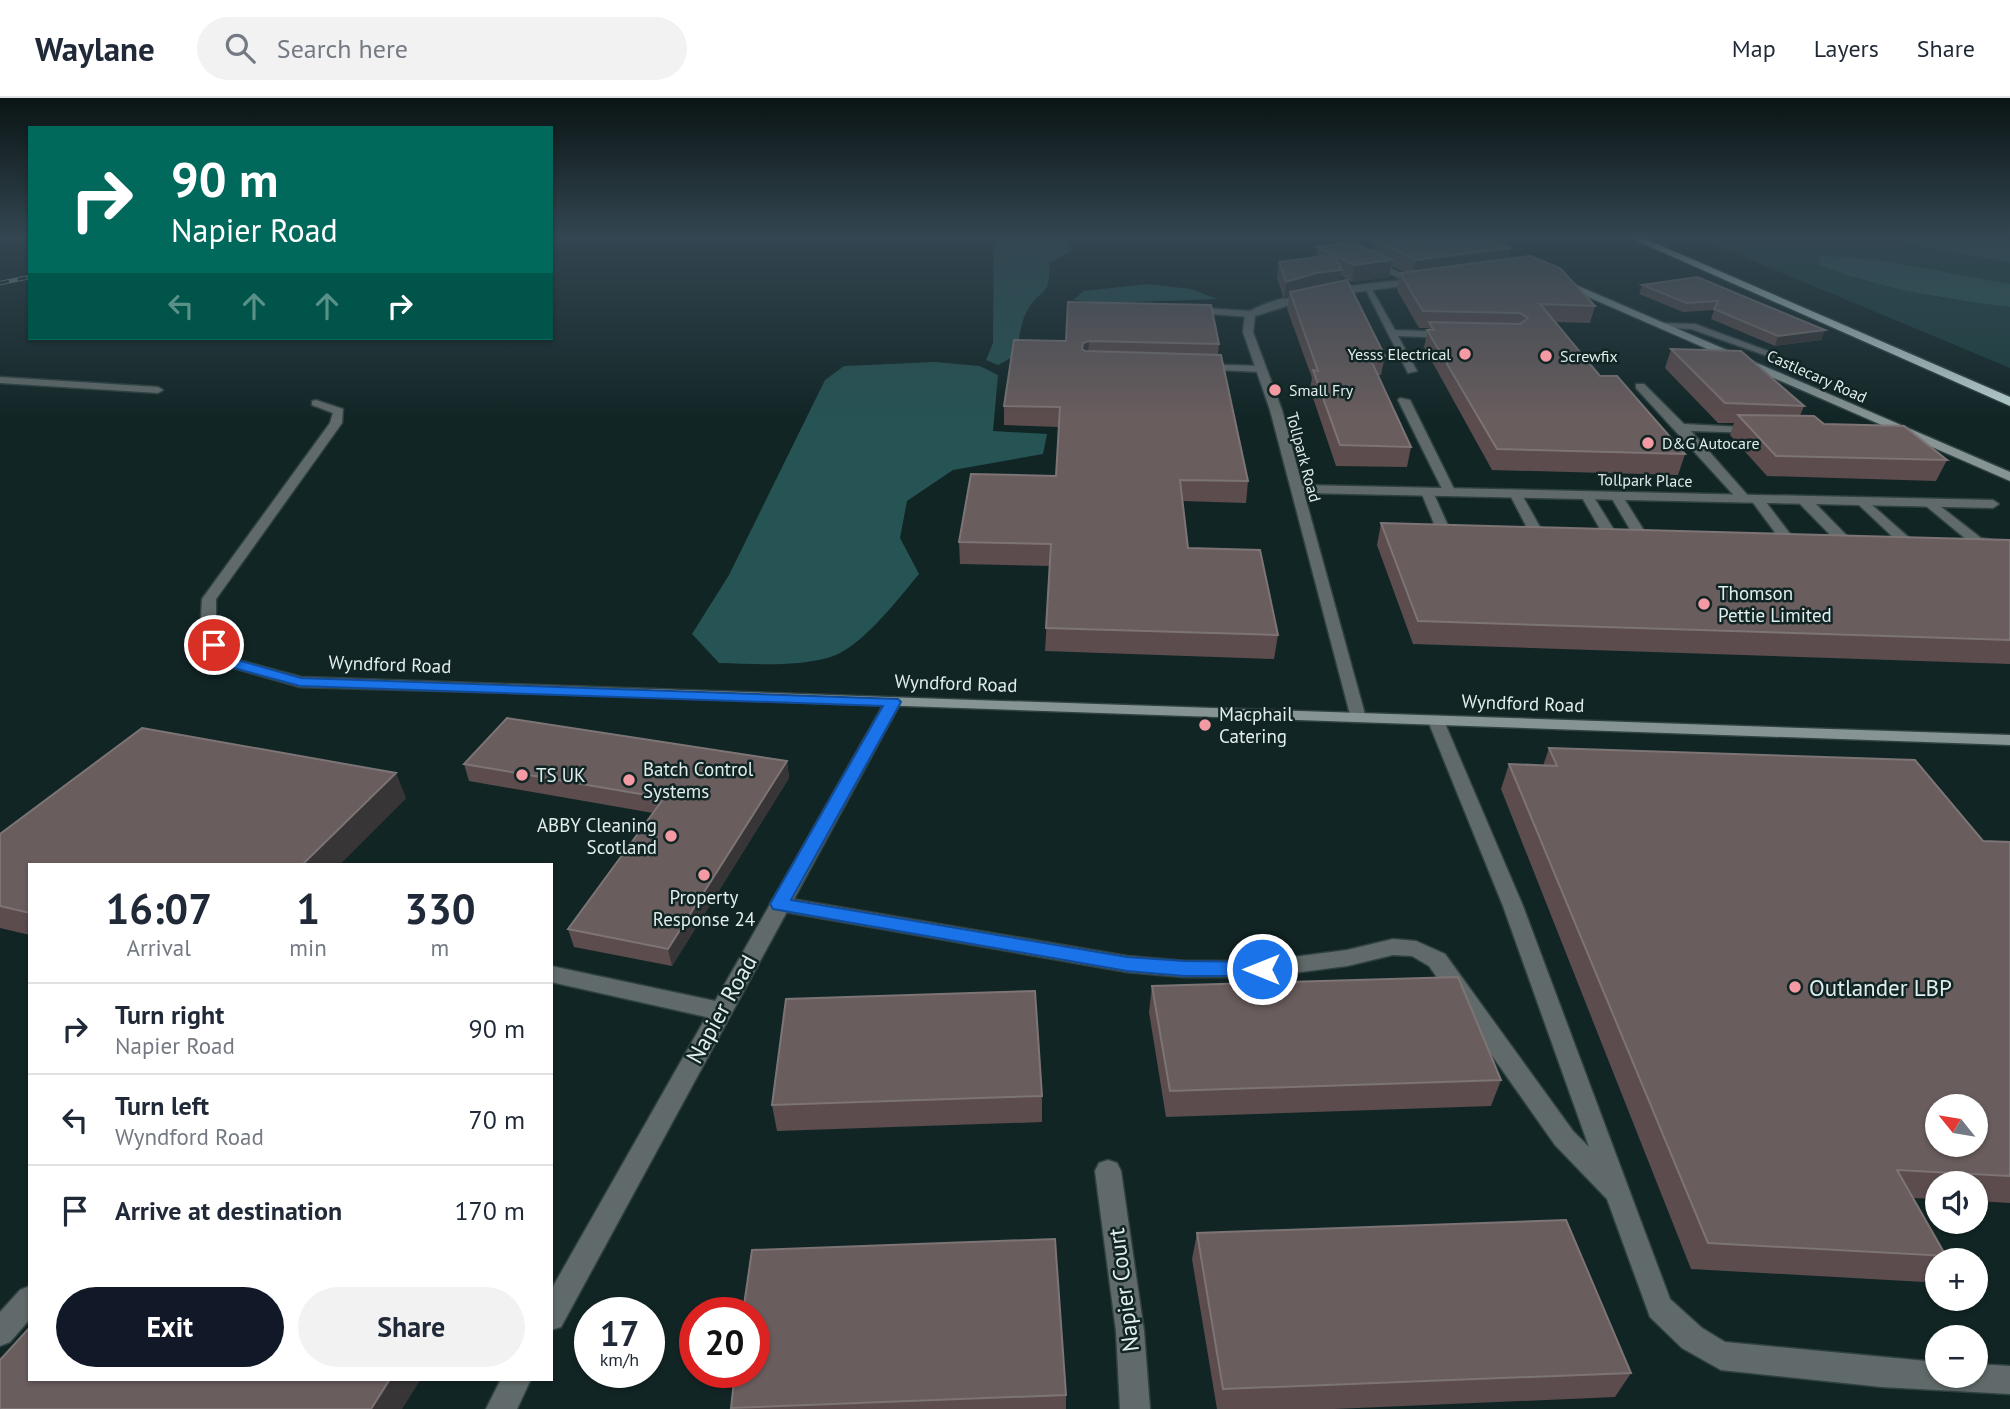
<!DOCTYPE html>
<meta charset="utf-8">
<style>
:root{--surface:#fff;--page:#f2f2f3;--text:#1f2937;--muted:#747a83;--line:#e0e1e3;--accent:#111827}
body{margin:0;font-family:"PT Sans",sans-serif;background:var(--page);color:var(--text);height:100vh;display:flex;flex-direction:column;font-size:26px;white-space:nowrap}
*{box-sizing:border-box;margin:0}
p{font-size:23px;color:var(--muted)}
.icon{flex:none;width:38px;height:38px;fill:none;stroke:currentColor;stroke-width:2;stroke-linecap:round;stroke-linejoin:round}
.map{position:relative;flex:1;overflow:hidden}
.sheet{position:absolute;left:28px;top:765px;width:525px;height:518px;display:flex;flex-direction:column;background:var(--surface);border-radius:0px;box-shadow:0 2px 5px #0004}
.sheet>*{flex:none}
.hud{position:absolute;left:28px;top:28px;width:525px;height:214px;border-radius:0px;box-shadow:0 2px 5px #0004;background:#00695c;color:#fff;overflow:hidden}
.needle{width:46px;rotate:300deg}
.fabs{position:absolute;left:1925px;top:996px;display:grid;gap:14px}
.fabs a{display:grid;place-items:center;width:63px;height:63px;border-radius:50%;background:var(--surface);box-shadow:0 2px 5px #0004;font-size:35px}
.speed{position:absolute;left:574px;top:1199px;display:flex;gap:14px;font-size:35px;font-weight:700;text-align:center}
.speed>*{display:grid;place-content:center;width:91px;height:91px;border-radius:50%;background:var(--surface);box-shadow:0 2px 5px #0004;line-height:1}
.speed small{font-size:18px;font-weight:400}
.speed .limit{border:10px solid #d22;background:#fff;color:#111}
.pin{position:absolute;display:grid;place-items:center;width:60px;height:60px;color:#fff;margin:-30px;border:4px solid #fff;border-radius:50%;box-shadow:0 2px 7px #0007}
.me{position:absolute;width:77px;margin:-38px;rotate:270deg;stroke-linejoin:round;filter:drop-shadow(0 0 5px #0008)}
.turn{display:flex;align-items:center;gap:24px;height:147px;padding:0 28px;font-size:32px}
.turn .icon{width:91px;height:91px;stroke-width:2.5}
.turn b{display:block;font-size:49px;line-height:60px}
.lanes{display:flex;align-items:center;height:66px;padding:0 28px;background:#0003;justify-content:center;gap:35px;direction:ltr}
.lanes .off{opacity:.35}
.eta{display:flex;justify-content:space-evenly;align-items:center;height:119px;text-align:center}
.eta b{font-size:42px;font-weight:700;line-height:49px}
.action{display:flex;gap:14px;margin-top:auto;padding:14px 28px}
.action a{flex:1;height:80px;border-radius:42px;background:var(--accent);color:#fff;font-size:28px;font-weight:700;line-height:80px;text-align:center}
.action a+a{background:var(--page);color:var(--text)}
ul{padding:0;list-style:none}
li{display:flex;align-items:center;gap:21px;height:91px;padding:0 28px;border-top:2px solid var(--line)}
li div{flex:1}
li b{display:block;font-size:26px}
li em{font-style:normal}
header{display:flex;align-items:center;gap:42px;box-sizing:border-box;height:98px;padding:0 35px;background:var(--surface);border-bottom:2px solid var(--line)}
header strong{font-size:33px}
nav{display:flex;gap:38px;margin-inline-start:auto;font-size:24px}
.search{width:490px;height:63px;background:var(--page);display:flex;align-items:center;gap:18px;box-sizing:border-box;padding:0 24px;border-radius:38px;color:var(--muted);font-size:26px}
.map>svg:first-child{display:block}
</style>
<header>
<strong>Waylane</strong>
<div class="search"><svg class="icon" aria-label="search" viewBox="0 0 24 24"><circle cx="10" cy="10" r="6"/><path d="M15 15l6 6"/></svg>Search here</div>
<nav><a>Map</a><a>Layers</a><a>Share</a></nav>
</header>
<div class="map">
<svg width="2010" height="1311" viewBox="0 0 2010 1311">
<rect width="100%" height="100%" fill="#122525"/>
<!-- green -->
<path fill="#1c4040" d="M 1696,139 L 1878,139 L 2010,165 L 2010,186 L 1880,162 L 1853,180 L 1943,200 L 2010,209 L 2010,270 Z"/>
<!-- forest -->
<path fill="#265353" d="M 994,139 L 1063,139 L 1068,140 L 1069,154 L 1049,165 C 1052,200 1038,191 1027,213 C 1020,225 1019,244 1016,257 L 998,267 L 986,262 L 993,245 Z
M 1148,186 L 1191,191 L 1217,201 L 1103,205 L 1073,202 L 1084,193 Z
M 934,264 L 980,268 L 998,277 L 993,333 L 1047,336 L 1043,356 L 953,372 L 907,403 L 900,440 L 919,476 C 898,501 859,553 827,560 C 793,569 754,566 719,565 L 692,536 L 729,477 L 825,282 L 844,268 Z"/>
<!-- water -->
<path fill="#2f5c5b" d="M 1878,139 L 1977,139 L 2010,145 L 2010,165 Z
M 1824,158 L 1880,162 L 2010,186 L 2010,209 C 1946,201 1882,191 1821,168 L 1818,161 Z"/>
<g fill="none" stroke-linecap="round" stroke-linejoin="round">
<!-- lane casing -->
<g stroke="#2f4141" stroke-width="3">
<path id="lane" d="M 1367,161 L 1373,161 L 1418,184 L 1411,186 L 1367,165 Z
M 1364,188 L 1370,188 L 1395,232 L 1450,234 L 1455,237 L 1450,240 L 1398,238 L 1417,273 L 1408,275 Z
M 1188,209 L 1250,213 L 1255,216 L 1250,219 L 1185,214 L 1183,212 Z
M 1663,225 L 1695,226 L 1779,257 L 1770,259 L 1691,231 L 1660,230 L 1658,228 Z
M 1200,266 L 1261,268 L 1266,271 L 1261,274 L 1196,271 L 1195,269 Z
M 1636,286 L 1644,286 L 1684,326 L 1760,330 L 1762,332 L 1756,335 L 1691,333 L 1751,401 L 1762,399 L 1791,437 L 1784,445 L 1760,445 L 1760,439 L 1777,437 L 1751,402 L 1740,404 L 1636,290 Z
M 1400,300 L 1410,302 L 1456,395 L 1455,398 L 1444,395 L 1398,302 Z
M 1427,390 L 1433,394 L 1450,432 L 1448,435 L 1425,436 L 1418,432 L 1425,428 L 1435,428 L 1421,394 Z
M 1516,393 L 1522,397 L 1549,445 L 1547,448 L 1542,449 L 1535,445 L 1510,397 Z
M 1587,394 L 1593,398 L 1624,448 L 1622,451 L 1617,452 L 1610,448 L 1581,398 Z
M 1617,395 L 1623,399 L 1655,450 L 1653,453 L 1643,453 L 1641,450 L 1611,399 Z
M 1805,399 L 1810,400 L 1859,450 L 1859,456 L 1849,456 L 1800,406 L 1799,403 Z
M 1864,400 L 1922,451 L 1922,457 L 1912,457 L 1859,407 L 1858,404 Z
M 1931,401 L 1981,440 L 2010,445 L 2010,453 L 1972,446 L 1926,408 L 1926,402 Z
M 1436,618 L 1444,623 L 1523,808 L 1670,1201 L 1702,1230 L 1725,1244 L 1937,1264 L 1937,1278 L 1976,1278 L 1976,1266 L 2010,1268 L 2010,1296 L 1882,1289 L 1721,1272 L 1682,1250 L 1650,1219 L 1607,1101 L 1555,1047 L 1429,868 L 1412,858 L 1393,857 L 1347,868 L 1262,879 L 1184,879 L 1127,874 L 780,813 L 773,811 L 770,806 L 773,801 L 780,799 L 1127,858 L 1184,863 L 1262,863 L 1347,852 L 1393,841 L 1416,843 L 1445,856 L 1573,1033 L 1589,1049 L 1503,808 L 1428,623 Z
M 551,868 L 720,904 L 728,907 L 731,913 L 728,919 L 720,922 L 551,884 Z
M 30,1188 L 30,1221 L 10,1244 L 0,1248 L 0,1214 L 20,1192 Z"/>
</g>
<!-- street casing -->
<g stroke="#2f4141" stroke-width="3">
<path id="street" d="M 1422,180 L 1425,185 L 1313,200 L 1255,218 L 1253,234 L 1282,312 L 1302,387 L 1993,402 L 1999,406 L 1993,410 L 1304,395 L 1366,620 L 1364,624 L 1352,624 L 1270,312 L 1243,234 L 1245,216 C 1279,192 1379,185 1422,180 Z
M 0,279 L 158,289 L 163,292 L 158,295 L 0,285 Z
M 316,302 L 343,311 L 342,325 L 216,501 L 216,538 L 235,561 L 301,579 L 652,591 L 660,596 L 658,599 L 300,589 L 223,567 L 200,539 L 202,501 L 330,325 L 333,315 L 312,307 L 312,303 Z
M 893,599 L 901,604 L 561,1229 L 551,1232 L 551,1192 L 885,604 Z
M 1108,1062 L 1117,1065 L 1121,1073 L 1144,1233 L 1150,1311 L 1120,1311 L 1116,1233 L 1095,1073 L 1099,1065 Z
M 501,1281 L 531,1281 L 517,1311 L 486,1311 Z"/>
</g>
<!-- secondary casing -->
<g stroke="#2f4141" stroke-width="3">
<path id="secondary" d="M 1556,181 L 1562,181 L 2010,374 L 2010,383 L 1556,185 Z
M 652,591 L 2010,637 L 2010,647 L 646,599 L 644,596 Z"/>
</g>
<!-- highway casing -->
<g stroke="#2f4141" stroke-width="3">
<path id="highway" d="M 1628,139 L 1641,139 L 2010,299 L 2010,308 Z"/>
</g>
<!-- lane -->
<use href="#lane" fill="#616a6a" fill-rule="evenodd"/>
<!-- street -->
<use href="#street" fill="#616a6a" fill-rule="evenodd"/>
<!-- secondary -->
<use href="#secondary" fill="#869494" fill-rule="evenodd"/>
<!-- highway -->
<use href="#highway" fill="#bbd2d1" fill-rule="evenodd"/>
<!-- rail casing -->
<g stroke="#8a9898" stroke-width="4.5">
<path id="rail" d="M 0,185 L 30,179"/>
</g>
<!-- rail -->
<use href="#rail" stroke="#122525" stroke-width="2.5" stroke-dasharray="9" stroke-linecap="butt"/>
</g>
<!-- wall -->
<path fill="#5c4c4d" d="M 1368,139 L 1421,139 L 1421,142 L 1511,150 L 1509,161 L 1595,208 L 1590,225 L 1555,224 L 1600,278 L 1685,356 L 1678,377 L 1492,372 L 1424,249 L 1428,230 L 1419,230 L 1397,192 L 1400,175 L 1405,174 L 1391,168 L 1389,179 L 1352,184 L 1341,178 L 1340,184 L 1385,258 L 1381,277 L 1377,277 L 1411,349 L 1407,369 L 1336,368 L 1310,291 L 1312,280 L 1287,211 L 1289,199 L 1284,201 L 1277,180 L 1279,164 L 1316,159 L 1317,149 L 1372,153 L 1372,148 L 1368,141 Z
M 1697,179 L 1825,232 L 1821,242 L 1775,248 L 1711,221 L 1714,212 L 1683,214 L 1639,196 L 1642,187 Z
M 1014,242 L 1219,246 L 1218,257 L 1248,383 L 1246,405 L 1182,403 L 1188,450 L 1278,537 L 1274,561 L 1045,553 L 1050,468 L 960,466 L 959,444 L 1056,378 L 1059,329 L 1004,327 L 1004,308 Z
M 1671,251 L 1804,308 L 1800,318 L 1824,326 L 1947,362 L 1936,383 L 1767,378 L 1730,337 L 1734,325 L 1718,325 L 1665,270 Z
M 1381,425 L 2010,442 L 2010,566 L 1413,546 L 1377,447 Z
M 1549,650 L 1983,743 L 2010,744 L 2010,1105 L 1976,1103 L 1976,1085 L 1937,1085 L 1937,1101 L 1913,1100 L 1946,1158 L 1943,1162 L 1937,1162 L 1937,1169 L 1924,1184 L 1691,1171 L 1501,691 L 1509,666 L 1543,668 Z
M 787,663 L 789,680 L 672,868 L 574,849 L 568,831 L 653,715 L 469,683 L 464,666 Z
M 406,700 L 340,766 L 30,766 L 30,837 L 0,830 L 0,736 Z
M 1152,888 L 1501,982 L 1491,1008 L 1166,1019 L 1149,914 Z
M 1042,998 L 1042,1024 L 777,1033 L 772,1007 Z
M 1197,1135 L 1631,1275 L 1615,1299 L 1334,1311 L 1217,1311 L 1192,1161 Z
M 1066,1297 L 1066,1311 L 731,1311 L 731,1310 Z"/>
<!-- shaded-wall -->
<path fill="#383536" d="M 1511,150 L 1508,166 L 1413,178 L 1416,162 Z
M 1392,162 L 1389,179 L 1352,184 L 1354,167 Z
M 1342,172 L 1339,188 L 1290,194 L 1289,199 L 1284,201 L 1286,184 L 1316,175 Z
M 1825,232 L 1821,242 L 1775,248 L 1778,238 Z
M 1089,243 L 1088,261 L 1081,269 L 1083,245 Z
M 787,663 L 789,680 L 672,868 L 668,851 Z
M 396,675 L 406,700 L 340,766 L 303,766 Z
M 390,1281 L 421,1281 L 402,1311 L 371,1311 Z"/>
<!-- building -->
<path fill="#6a5d5e" stroke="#7d7475" stroke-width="2" fill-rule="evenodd" d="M 1379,139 L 1421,139 L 1421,142 L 1446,139 L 1485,139 L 1511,150 L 1416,162 L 1374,142 L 1380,141 Z
M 1353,144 L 1392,162 L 1354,167 L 1335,158 L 1342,172 L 1316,175 L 1286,184 L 1279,164 L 1333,157 L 1317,149 Z
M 1530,158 L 1560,170 L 1595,208 L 1540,206 L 1600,278 L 1617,278 L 1685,356 L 1497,351 L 1427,232 L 1434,232 L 1429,224 L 1520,226 L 1528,220 L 1520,215 L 1423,213 L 1400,175 Z
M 1697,179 L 1825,232 L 1778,238 L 1714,211 L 1718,203 L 1687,205 L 1642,187 Z
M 1347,182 L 1385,258 L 1369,258 L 1411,349 L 1340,347 L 1313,272 L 1318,273 L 1290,194 Z
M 1068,204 L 1211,207 L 1219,246 L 1089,243 L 1083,245 L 1082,251 L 1085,253 L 1221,257 L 1248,383 L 1180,382 L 1188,450 L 1260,452 L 1278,537 L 1046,530 L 1051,446 L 959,444 L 971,376 L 1056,378 L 1060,309 L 1004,308 L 1014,242 L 1066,243 Z
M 1671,251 L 1741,253 L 1804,308 L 1725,305 Z
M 1738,317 L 1814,318 L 1824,326 L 1904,328 L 1947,362 L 1776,358 Z
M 1381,425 L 2010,442 L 2010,542 L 1418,523 Z
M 507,620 L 787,663 L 668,851 L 568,831 L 664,700 L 464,666 Z
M 142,630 L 396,675 L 303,766 L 30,766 L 30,815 L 0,808 L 0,736 Z
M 1549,650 L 1915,662 L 1983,743 L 2010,744 L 2010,1078 L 1897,1072 L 1946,1158 L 1708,1145 L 1509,666 L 1557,668 ZM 1937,1008 L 1976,1008 L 1976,1046 L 1937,1046 Z
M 1458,879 L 1501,982 L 1170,993 L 1152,888 Z
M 1035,893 L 1042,998 L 772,1007 L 786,901 Z
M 1566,1122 L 1631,1275 L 1223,1291 L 1197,1135 Z
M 1055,1141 L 1066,1297 L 731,1310 L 735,1274 L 754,1274 L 754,1214 L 743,1214 L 752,1152 Z
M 30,1229 L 30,1281 L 390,1281 L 371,1311 L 0,1311 L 0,1262 Z"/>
<!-- sky -->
<linearGradient id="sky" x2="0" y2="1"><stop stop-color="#0a1414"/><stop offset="0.43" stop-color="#334651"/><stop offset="1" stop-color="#334651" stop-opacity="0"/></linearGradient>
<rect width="2010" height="323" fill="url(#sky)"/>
<!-- route -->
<path fill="#1a73e8" stroke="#114b97" stroke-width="2" d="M 214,543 L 234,561 L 301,580 L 898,601 L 901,604 L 791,802 L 1127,859 L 1184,863 L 1262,864 L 1271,871 L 1262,878 L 1184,878 L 1127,873 L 773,811 L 770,806 L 883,608 L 300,588 L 223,567 L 207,547 Z"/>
<!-- markers -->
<g fill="#f49aa2" stroke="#122525" stroke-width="2.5">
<circle cx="1465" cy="256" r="7"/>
<circle cx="1546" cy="258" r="7"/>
<circle cx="1275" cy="292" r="7"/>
<circle cx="1648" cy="345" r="7"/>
<circle cx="1704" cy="506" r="7"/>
<circle cx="1205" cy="627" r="7"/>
<circle cx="522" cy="677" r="7"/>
<circle cx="629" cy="682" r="7"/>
<circle cx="671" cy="738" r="7"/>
<circle cx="704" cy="777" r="7"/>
<circle cx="1795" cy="889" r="7"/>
</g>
<g text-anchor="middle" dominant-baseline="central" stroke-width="5" stroke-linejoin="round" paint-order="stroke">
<!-- far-poi labels -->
<g font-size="16" fill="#e2eded" stroke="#122525" text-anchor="start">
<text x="1451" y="256" text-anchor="end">Yesss Electrical</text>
<text x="1560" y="258">Screwfix</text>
<text x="1289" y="292">Small Fry</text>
<text x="1662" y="345">D&amp;G Autocare</text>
</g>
<!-- far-street labels -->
<g font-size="16" fill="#e2eded" stroke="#122525">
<text transform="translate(1817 278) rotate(24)">Castlecary Road</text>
<text transform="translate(1304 359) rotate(75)">Tollpark Road</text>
<text transform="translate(1645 382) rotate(1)">Tollpark Place</text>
</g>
<!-- poi labels -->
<g font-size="19" fill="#e2eded" stroke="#122525" text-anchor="start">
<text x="1718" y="495">Thomson<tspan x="1718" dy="22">Pettie Limited</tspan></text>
<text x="1219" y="616">Macphail<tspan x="1219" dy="22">Catering</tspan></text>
<text x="643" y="671">Batch Control<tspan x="643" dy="22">Systems</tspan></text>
<text x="536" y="677">TS UK</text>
<text x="657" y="727" text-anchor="end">ABBY Cleaning<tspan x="657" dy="22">Scotland</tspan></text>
<text x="704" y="799" text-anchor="middle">Property<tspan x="704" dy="22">Response 24</tspan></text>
</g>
<!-- street labels -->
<g font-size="19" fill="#e2eded" stroke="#122525">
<text transform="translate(390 566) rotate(2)">Wyndford Road</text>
<text transform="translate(956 585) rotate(2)">Wyndford Road</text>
<text transform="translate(1523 605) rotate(2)">Wyndford Road</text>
</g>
<!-- near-poi labels -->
<g font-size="23" fill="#e2eded" stroke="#122525" text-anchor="start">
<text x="1809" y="889">Outlander LBP</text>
</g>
<!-- near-street labels -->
<g font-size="23" fill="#e2eded" stroke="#122525">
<text transform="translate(721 911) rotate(-61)">Napier Road</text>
<text transform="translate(1123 1192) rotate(-97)">Napier Court</text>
</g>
</g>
</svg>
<div class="fabs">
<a><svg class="needle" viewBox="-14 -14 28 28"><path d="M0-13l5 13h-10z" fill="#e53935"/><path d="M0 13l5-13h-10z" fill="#747a83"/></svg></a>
<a><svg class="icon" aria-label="sound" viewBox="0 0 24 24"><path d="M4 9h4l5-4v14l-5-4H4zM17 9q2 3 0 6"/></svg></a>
<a>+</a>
<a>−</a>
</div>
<div class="speed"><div>17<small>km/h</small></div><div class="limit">20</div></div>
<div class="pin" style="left:214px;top:547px;background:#d93025"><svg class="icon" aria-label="arrive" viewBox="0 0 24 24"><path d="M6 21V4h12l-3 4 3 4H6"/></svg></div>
<svg class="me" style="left:1262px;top:871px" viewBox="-20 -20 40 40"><circle r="17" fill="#1a73e8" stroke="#fff" stroke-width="3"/><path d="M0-11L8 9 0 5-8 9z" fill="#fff"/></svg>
<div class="hud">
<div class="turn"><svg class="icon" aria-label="right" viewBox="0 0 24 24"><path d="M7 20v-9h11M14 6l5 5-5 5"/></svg><div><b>90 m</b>Napier Road</div></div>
<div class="lanes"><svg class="icon off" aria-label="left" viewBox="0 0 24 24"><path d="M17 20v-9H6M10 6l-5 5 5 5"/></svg><svg class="icon off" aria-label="ahead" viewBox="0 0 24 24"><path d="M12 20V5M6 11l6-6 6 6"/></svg><svg class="icon off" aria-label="ahead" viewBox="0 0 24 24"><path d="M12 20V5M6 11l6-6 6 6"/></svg><svg class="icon" aria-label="right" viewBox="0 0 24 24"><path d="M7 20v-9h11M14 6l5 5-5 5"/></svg></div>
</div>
<section class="sheet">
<div class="eta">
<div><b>16:07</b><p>Arrival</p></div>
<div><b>1</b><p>min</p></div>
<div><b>330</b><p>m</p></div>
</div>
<ul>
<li><svg class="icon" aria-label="right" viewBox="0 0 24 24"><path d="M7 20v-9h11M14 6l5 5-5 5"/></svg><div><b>Turn right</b><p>Napier Road</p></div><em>90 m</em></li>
<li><svg class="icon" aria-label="left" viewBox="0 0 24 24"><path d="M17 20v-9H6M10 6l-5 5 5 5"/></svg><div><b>Turn left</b><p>Wyndford Road</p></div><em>70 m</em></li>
<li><svg class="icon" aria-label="arrive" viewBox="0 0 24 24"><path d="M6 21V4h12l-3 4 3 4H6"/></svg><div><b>Arrive at destination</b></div><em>170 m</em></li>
</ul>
<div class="action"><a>Exit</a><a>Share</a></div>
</section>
</div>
